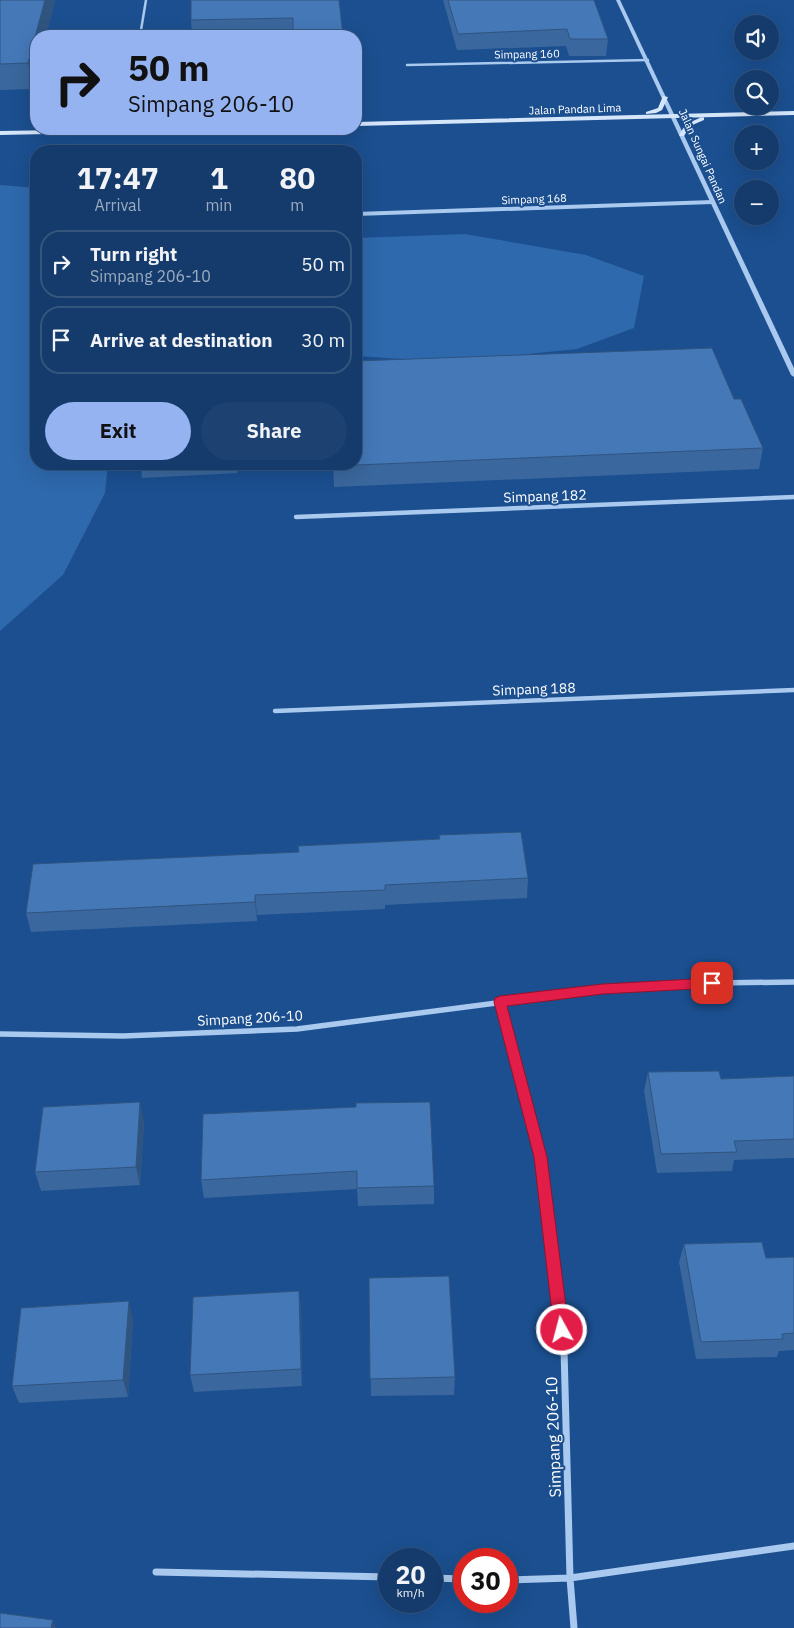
<!DOCTYPE html>
<meta charset="utf-8">
<style>
:root{--surface:#143b6b;--page:#1d4271;--text:#f1f3f6;--muted:#9dadc1;--line:#33557e;--accent:#95b2f1}
body{margin:0;font-family:"IBM Plex Sans",sans-serif;background:var(--page);color:var(--text);height:100vh;display:flex;flex-direction:column;font-size:19px;white-space:nowrap}
*{box-sizing:border-box;margin:0}
p{font-size:16px;color:var(--muted)}
.icon{flex:none;width:28px;height:28px;fill:none;stroke:currentColor;stroke-width:2;stroke-linecap:round;stroke-linejoin:round}
.map{position:relative;flex:1;overflow:hidden}
.panel{position:absolute;left:30px;top:145px;width:332px;height:325px;display:flex;flex-direction:column;background:var(--surface);border-radius:20px;box-shadow:0 5px 20px #0002,0 0 0 1px var(--line)}
.panel>*{flex:none}
.guide{position:absolute;left:30px;top:30px;width:332px;height:105px;border-radius:20px;box-shadow:0 5px 20px #0002,0 0 0 1px var(--line);background:#95b2f1;color:#111;overflow:hidden}
.controls{position:absolute;left:734px;top:15px;display:grid;gap:10px}
.controls a{display:grid;place-items:center;width:45px;height:45px;border-radius:50%;background:var(--surface);box-shadow:0 5px 20px #0002,0 0 0 1px var(--line);font-size:25px}
.speed{position:absolute;left:378px;top:1548px;display:flex;gap:10px;font-size:25px;font-weight:700;text-align:center}
.speed>*{display:grid;place-content:center;width:65px;height:65px;border-radius:50%;background:var(--surface);box-shadow:0 5px 20px #0002,0 0 0 1px var(--line);line-height:1}
.speed small{font-size:12px;font-weight:400}
.speed .limit{border:8px solid #d22;background:#fff;color:#111}
.pin{position:absolute;display:grid;place-items:center;width:42px;height:42px;color:#fff;margin:-21px;border-radius:10px;box-shadow:0 2px 8px #0006}
.me{position:absolute;width:55px;margin:-28px;rotate:353deg;stroke-linejoin:round;filter:drop-shadow(0 0 4px #0008)}
.turn{display:flex;align-items:center;gap:18px;height:105px;padding:0 15px;font-size:22px}
.turn .icon{width:65px;height:65px;stroke-width:2.5}
.turn b{display:block;font-size:35px;line-height:42px}
.eta{display:flex;justify-content:space-evenly;align-items:center;height:85px;text-align:center}
.eta b{font-size:30px;font-weight:700;line-height:35px}
.primary-button{display:flex;gap:10px;margin-top:auto;padding:10px 15px}
.primary-button a{flex:1;height:58px;border-radius:30px;background:var(--accent);color:#111;font-size:20px;font-weight:700;line-height:58px;text-align:center}
.primary-button a+a{background:var(--page);color:var(--text)}
ul{padding:0;list-style:none}
li{display:flex;align-items:center;gap:15px;height:68px;margin:0 10px 8px;padding:0 5px;border:2px solid var(--line);border-radius:20px}
li div{flex:1}
li b{display:block;font-size:19px}
li em{font-style:normal}
.map>svg:first-child{display:block}
</style>
<div class="map">
<svg width="794" height="1628" viewBox="0 0 794 1628">
<rect width="100%" height="100%" fill="#1b4f8f"/>
<!-- green -->
<path fill="#2e69ad" d="M 0,185 L 36,188 L 36,464 L 108,464 L 105,493 L 63,575 L 0,631 Z
M 465,234 L 586,255 L 644,276 L 634,328 L 577,349 L 449,362 L 356,356 L 356,238 Z"/>
<g fill="none" stroke-linecap="round" stroke-linejoin="round">
<!-- minor-far4 -->
<path stroke="#a9c9ee" stroke-width="2.5" d="M 140,36 L 146,0
M 407,65 L 648,60"/>
<!-- minor-far3 -->
<path stroke="#a9c9ee" stroke-width="4" d="M 356,214 L 713,202"/>
<!-- minor-far2 -->
<path stroke="#a9c9ee" stroke-width="4.5" d="M 296,517 L 794,497
M 275,711 L 794,690"/>
<!-- minor-far1 -->
<path stroke="#a9c9ee" stroke-width="5.5" d="M 500,1002 L 536,1143
M 0,1034 L 123,1036 L 297,1029 L 603,989 L 712,983 L 794,982"/>
<!-- minor -->
<path stroke="#a9c9ee" stroke-width="7" d="M 536,1142 L 540,1157 L 564,1349 L 570,1578 L 574,1628
M 156,1572 L 389,1577
M 431,1578 L 464,1579
M 506,1580 L 570,1578 L 794,1546"/>
<!-- tertiary -->
<path fill="#a9c9ee" fill-rule="evenodd" d="M 616,0 L 620,0 L 794,368 L 794,377 L 791,375 Z"/>
<!-- secondary -->
<path fill="#d6e6fa" fill-rule="evenodd" d="M 663,96 L 668,97 L 662,110 L 656,113 L 646,114 L 646,112 L 658,108 Z
M 794,111 L 794,115 L 356,126 L 356,122 Z
M 702,117 L 704,118 L 704,120 L 690,126 L 684,136 L 680,136 L 679,135 L 686,124 Z
M 120,129 L 193,129 L 190,131 L 0,135 L 0,131 Z"/>
</g>
<!-- wall -->
<path fill="#3a679d" d="M 0,0 L 55,0 L 46,36 L 36,36 L 36,74 L 32,89 L 0,90 Z
M 339,0 L 293,33 L 192,35 L 191,20 Z
M 443,0 L 594,0 L 608,39 L 606,56 L 569,56 L 566,46 L 457,50 Z
M 734,399 L 763,448 L 759,469 L 334,487 L 333,464 Z
M 141,464 L 237,464 L 237,473 L 142,478 Z
M 439,835 L 528,878 L 527,898 L 385,905 L 385,909 L 257,915 L 257,921 L 31,932 L 26,913 L 299,852 L 439,839 Z
M 648,1072 L 721,1079 L 794,1076 L 794,1158 L 734,1160 L 732,1171 L 657,1173 L 644,1091 Z
M 356,1107 L 434,1186 L 434,1204 L 358,1206 L 357,1189 L 204,1198 L 201,1180 Z
M 144,1121 L 140,1185 L 41,1191 L 35,1172 Z
M 684,1244 L 766,1258 L 794,1257 L 794,1350 L 779,1351 L 777,1357 L 696,1359 L 679,1262 Z
M 369,1278 L 455,1377 L 454,1395 L 371,1396 Z
M 299,1291 L 301,1309 L 302,1386 L 194,1392 L 190,1375 Z
M 133,1319 L 128,1397 L 19,1403 L 12,1386 Z"/>
<!-- shaded-wall -->
<path fill="#305480" d="M 45,0 L 55,0 L 46,36 L 36,36 L 36,74 L 32,89 L 28,63 Z
M 255,895 L 257,915 L 257,921 L 255,902 Z
M 140,1102 L 144,1121 L 140,1185 L 136,1167 Z
M 299,1291 L 301,1309 L 302,1386 L 301,1369 Z
M 129,1301 L 133,1319 L 128,1397 L 123,1380 Z
M 53,1620 L 56,1628 L 51,1628 Z"/>
<!-- building -->
<path fill="#4478b7" stroke="#305480" d="M 0,0 L 45,0 L 28,63 L 0,64 Z
M 191,0 L 339,0 L 343,36 L 293,36 L 293,18 L 191,20 Z
M 448,0 L 594,0 L 608,39 L 570,39 L 567,29 L 458,34 Z
M 712,348 L 734,399 L 741,399 L 763,448 L 333,466 L 333,464 L 356,464 L 356,361 Z
M 521,832 L 528,878 L 385,885 L 385,890 L 255,895 L 255,902 L 26,913 L 33,864 L 299,852 L 298,846 L 440,839 L 439,835 Z
M 719,1071 L 721,1079 L 794,1076 L 794,1139 L 734,1141 L 737,1152 L 661,1154 L 648,1072 Z
M 140,1102 L 136,1167 L 35,1172 L 43,1107 Z
M 430,1102 L 434,1186 L 357,1188 L 357,1171 L 201,1180 L 203,1114 L 356,1107 L 356,1103 Z
M 762,1242 L 766,1258 L 794,1257 L 794,1333 L 782,1334 L 783,1339 L 701,1342 L 684,1244 Z
M 449,1276 L 455,1377 L 370,1379 L 369,1278 Z
M 299,1291 L 301,1369 L 190,1375 L 193,1297 Z
M 129,1301 L 123,1380 L 12,1386 L 21,1308 Z
M 0,1613 L 53,1620 L 51,1627 L 56,1628 L 0,1628 Z"/>
<!-- route -->
<path fill="#e11d48" stroke="#92132f" d="M 712,978 L 716,979 L 718,983 L 716,986 L 712,988 L 603,994 L 507,1006 L 547,1157 L 569,1330 L 567,1335 L 562,1337 L 556,1335 L 554,1330 L 534,1157 L 494,1002 L 495,998 L 500,996 L 603,984 Z"/>
<g text-anchor="middle" dominant-baseline="central" stroke-width="4" stroke-linejoin="round" paint-order="stroke">
<!-- far-street labels -->
<g font-size="11" fill="#fff" stroke="#1b4f8f">
<text transform="translate(527 54) rotate(-1)">Simpang 160</text>
<text transform="translate(575 109) rotate(-2)">Jalan Pandan Lima</text>
<text transform="translate(703 156) rotate(66)">Jalan Sungai Pandan</text>
<text transform="translate(534 199) rotate(-2)">Simpang 168</text>
</g>
<!-- street labels -->
<g font-size="14" fill="#fff" stroke="#1b4f8f">
<text transform="translate(545 496) rotate(-2)">Simpang 182</text>
<text transform="translate(534 689) rotate(-2)">Simpang 188</text>
<text transform="translate(250 1018) rotate(-3)">Simpang 206-10</text>
</g>
<!-- near-street labels -->
<g font-size="16" fill="#fff" stroke="#1b4f8f">
<text transform="translate(553 1437) rotate(-92)">Simpang 206-10</text>
</g>
</g>
</svg>
<div class="controls">
<a><svg class="icon" aria-label="sound" viewBox="0 0 24 24"><path d="M4 9h4l5-4v14l-5-4H4zM17 9q2 3 0 6"/></svg></a>
<a><svg class="icon" aria-label="search" viewBox="0 0 24 24"><circle cx="10" cy="10" r="6"/><path d="M15 15l6 6"/></svg></a>
<a>+</a>
<a>−</a>
</div>
<div class="speed"><div>20<small>km/h</small></div><div class="limit">30</div></div>
<div class="pin" style="left:712px;top:983px;background:#d93025"><svg class="icon" aria-label="arrive" viewBox="0 0 24 24"><path d="M6 21V4h12l-3 4 3 4H6"/></svg></div>
<svg class="me" style="left:562px;top:1330px" viewBox="-20 -20 40 40"><circle r="17" fill="#e11d48" stroke="#fff" stroke-width="3"/><path d="M0-11L8 9 0 5-8 9z" fill="#fff"/></svg>
<div class="guide">
<div class="turn"><svg class="icon" aria-label="right" viewBox="0 0 24 24"><path d="M7 20v-9h11M14 6l5 5-5 5"/></svg><div><b>50 m</b>Simpang 206-10</div></div>
</div>
<section class="panel">
<div class="eta">
<div><b>17:47</b><p>Arrival</p></div>
<div><b>1</b><p>min</p></div>
<div><b>80</b><p>m</p></div>
</div>
<ul>
<li><svg class="icon" aria-label="right" viewBox="0 0 24 24"><path d="M7 20v-9h11M14 6l5 5-5 5"/></svg><div><b>Turn right</b><p>Simpang 206-10</p></div><em>50 m</em></li>
<li><svg class="icon" aria-label="arrive" viewBox="0 0 24 24"><path d="M6 21V4h12l-3 4 3 4H6"/></svg><div><b>Arrive at destination</b></div><em>30 m</em></li>
</ul>
<div class="primary-button"><a>Exit</a><a>Share</a></div>
</section>
</div>
